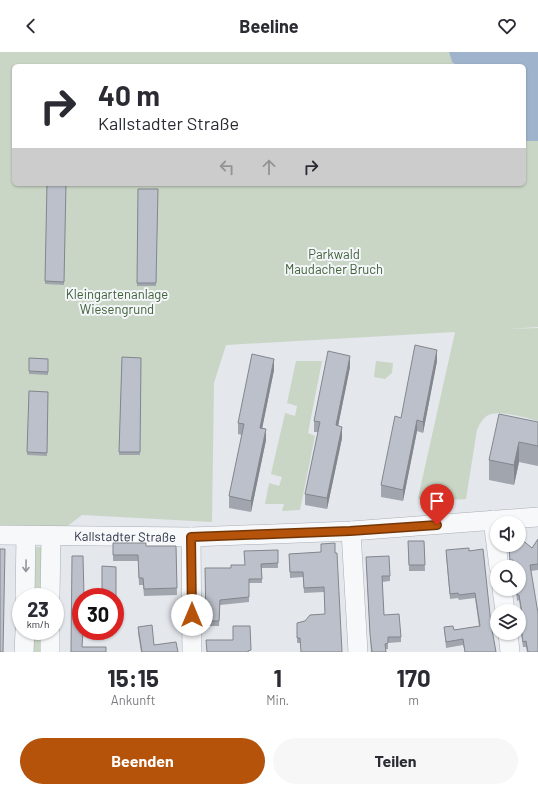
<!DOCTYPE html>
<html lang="de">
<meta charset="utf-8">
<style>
:root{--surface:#fff;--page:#f7f7f7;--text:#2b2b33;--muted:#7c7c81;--accent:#b45309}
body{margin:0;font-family:Barlow,sans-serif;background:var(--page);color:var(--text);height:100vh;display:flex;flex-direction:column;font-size:15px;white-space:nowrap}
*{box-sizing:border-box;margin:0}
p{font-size:13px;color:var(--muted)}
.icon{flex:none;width:22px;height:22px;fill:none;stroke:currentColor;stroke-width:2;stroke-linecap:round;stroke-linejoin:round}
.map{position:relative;height:600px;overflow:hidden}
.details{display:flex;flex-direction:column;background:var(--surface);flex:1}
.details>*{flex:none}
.hud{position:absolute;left:12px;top:12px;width:514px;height:122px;border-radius:6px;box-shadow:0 1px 3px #0004;background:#fff;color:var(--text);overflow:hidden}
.controls{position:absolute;left:490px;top:464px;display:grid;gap:8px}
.controls a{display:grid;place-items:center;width:36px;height:36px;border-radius:50%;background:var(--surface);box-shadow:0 1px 3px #0004;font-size:20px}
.speed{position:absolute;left:12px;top:536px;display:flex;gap:8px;font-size:20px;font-weight:700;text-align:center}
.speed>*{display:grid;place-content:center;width:52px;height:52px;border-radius:50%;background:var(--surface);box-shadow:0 1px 3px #0004;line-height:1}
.speed small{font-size:10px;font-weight:400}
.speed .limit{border:6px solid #d22;background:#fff;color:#111}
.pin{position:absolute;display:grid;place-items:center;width:34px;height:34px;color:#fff;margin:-41px -17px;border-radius:50% 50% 50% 0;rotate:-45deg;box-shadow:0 0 4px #0007}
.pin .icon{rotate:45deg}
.me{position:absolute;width:44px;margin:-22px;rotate:0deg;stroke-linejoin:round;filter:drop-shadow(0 0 3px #0008)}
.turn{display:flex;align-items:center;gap:14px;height:84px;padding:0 20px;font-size:18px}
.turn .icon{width:52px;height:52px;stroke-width:2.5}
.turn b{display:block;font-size:28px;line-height:34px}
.lanes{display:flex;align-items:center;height:38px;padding:0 20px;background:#0003;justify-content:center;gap:20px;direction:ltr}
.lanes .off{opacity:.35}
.eta{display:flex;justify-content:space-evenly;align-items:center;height:68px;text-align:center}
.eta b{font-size:24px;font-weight:700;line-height:28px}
.cta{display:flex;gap:8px;margin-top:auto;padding:8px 20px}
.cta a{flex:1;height:46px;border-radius:24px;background:var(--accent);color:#fff;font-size:16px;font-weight:700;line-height:46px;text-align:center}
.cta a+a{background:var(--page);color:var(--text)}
header{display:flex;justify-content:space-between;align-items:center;height:52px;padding:0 20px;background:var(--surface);font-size:18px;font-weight:700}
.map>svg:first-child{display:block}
</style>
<header><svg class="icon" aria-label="back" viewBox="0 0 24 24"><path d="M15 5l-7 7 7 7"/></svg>Beeline<svg class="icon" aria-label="heart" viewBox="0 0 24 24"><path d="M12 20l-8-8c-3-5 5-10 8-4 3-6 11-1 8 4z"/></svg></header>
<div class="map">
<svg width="538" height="600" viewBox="0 0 538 600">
<rect width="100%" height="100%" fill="#e4e7ec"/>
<!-- green -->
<path fill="#c9d6c5" d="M 0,0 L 449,0 L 452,9 L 458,14 L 14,14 L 14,132 L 524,132 L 524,89 L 538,89 L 538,275 L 507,277 L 538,276 L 538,369 C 526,366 503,359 491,362 C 484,364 480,371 477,378 L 466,447 L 423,450 L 418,446 L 455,280 L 226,293 L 214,331 L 212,470 L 82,463 L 65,476 L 0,475 Z
M 296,309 L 322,309 L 308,381 L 315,384 L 300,458 L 282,459 L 284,452 L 265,452 L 269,431 L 279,434 L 282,425 L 271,422 L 285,361 L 295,364 L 297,354 L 287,351 Z
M 376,309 L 393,311 L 392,321 L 385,327 L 374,325 Z
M 34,495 L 44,495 L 43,545 L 33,545 Z
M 33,579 L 43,579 L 43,600 L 32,600 Z"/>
<!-- water -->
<path fill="#9fb4cc" d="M 449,0 L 538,0 L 538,89 L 524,89 L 524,14 L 458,14 L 452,10 Z"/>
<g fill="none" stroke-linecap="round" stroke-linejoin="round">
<!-- minor casing -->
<g stroke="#a9aeb7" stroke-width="20">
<g id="minor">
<path d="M 493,468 L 499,515"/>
<path d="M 351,479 L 358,600"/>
<path id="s1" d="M 0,483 L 191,485 L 351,479 L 538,465"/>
<path d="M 191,485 L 192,600"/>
<path d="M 502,537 L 505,559"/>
<path d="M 25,545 L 26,484"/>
<path d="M 50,545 L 51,484"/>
<path d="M 508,581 L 510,600"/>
<path d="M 24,600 L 25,579"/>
<path d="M 50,600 L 50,579"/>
</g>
</g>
<!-- minor -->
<use href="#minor" stroke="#f7f8fa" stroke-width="19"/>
</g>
<!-- wall -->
<path fill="#a1a5ae" d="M 47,132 L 66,132 L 64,233 L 45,232 Z
M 138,137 L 158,137 L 156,234 L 137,234 Z
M 122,305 L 141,306 L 140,403 L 119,403 Z
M 29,306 L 48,307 L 48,323 L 29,322 Z
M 437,309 L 423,381 L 417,379 L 403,449 L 381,445 L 381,433 L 401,366 Z
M 350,315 L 338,374 L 342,386 L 327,457 L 305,453 L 305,442 L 318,380 L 314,380 L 314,369 Z
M 274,318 L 262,376 L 266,388 L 251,460 L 229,456 L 229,444 L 242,383 L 238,382 L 238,371 Z
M 29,339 L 48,340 L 47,404 L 27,403 Z
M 538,370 L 538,414 L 519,410 L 514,433 L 489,428 L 489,408 Z
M 538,487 L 538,518 L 531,519 L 538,600 L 527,600 L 526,595 L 523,595 L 520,574 L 520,568 L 522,568 L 519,548 L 517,549 L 516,537 L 519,537 L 519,515 L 513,515 L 513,513 L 510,514 L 509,497 L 511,497 L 511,493 L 519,493 L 532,496 Z
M 408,489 L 424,489 L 425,519 L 409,519 Z
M 113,491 L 146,494 L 176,494 L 177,543 L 144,544 L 143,533 L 139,533 L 138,509 L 113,509 Z
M 278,498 L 278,516 L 262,516 L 262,531 L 249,531 L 249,550 L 220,553 L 219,574 L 206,574 L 205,516 L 231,516 L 245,513 Z
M 446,498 L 469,499 L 491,572 L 496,600 L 465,600 L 463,593 L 446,596 L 444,575 L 454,578 L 479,574 L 475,546 L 459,548 L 458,546 L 450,547 L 446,503 Z
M 321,500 L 342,600 L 300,591 L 297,591 L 297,571 L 305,569 L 325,562 L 324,540 L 304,541 L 303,525 L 290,526 L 289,502 Z
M 366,511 L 390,524 L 390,529 L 382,530 L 384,563 L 401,585 L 401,590 L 388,591 L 388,597 L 386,597 L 386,600 L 371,600 Z
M 102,514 L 116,515 L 116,554 L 115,554 L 115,545 L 102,545 Z
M 138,575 L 154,593 L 178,600 L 141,600 L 138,581 Z"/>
<!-- shaded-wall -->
<path fill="#83868d" d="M 437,298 L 437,309 L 423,381 L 423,370 Z
M 350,304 L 350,315 L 336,384 L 336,373 Z
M 274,307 L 274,318 L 260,387 L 260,376 Z
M 417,368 L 417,379 L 403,449 L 403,438 Z
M 342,375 L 342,386 L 327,457 L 327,446 Z
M 266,377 L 266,388 L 251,460 L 251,449 Z
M 519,390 L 519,410 L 514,433 L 514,413 Z"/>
<!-- building -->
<path fill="#bbc0ca" stroke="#83868d" d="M 47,132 L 66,132 L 64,230 L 45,229 Z
M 138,137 L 158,137 L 156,231 L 137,231 Z
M 415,293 L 437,298 L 423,370 L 417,368 L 403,438 L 381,433 L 395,364 L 401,366 Z
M 328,299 L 350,304 L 336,373 L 342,375 L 327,446 L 305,442 L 320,370 L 314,369 Z
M 252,302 L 274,307 L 260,376 L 266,377 L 251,449 L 229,444 L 244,372 L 238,371 Z
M 122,305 L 141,306 L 140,400 L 119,400 Z
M 29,306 L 48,307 L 48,320 L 29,319 Z
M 29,339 L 48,340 L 47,401 L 27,400 Z
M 499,362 L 538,370 L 538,394 L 519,390 L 514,413 L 489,408 Z
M 521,487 L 532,496 L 538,487 L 538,512 L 530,513 L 538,561 L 538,600 L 528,600 L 526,589 L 523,590 L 520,568 L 523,567 L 519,543 L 517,543 L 517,537 L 519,537 L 519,515 L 514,515 L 513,508 L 510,508 L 509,497 L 511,497 L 511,493 L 519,493 L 519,488 Z
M 408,489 L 424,489 L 425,513 L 409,513 Z
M 113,491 L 146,491 L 146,494 L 176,494 L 177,536 L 144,537 L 143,526 L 139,526 L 138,503 L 113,503 Z
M 335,491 L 335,501 L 337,501 L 342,600 L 301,600 L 300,586 L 297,586 L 297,571 L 305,569 L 310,563 L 325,562 L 324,535 L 304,536 L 303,520 L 290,520 L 289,502 L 321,500 L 321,492 Z
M 469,496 L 469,499 L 483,497 L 491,572 L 496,600 L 465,600 L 463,587 L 446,590 L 444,575 L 453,574 L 454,578 L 480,574 L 475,541 L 459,543 L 458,541 L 450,542 L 446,498 Z
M 0,497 L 5,497 L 3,600 L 0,600 Z
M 278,498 L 278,511 L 261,512 L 262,527 L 249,527 L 249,545 L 220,548 L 219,569 L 206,569 L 205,516 L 231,516 L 231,513 L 245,513 L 244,499 Z
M 72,504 L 83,504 L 84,545 L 81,545 L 81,579 L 83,579 L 82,595 L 106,595 L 106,600 L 71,600 Z
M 389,504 L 390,524 L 382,524 L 384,563 L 399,562 L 401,585 L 388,585 L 388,591 L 385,592 L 386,600 L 372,600 L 370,582 L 366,505 Z
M 102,514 L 116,515 L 116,548 L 115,548 L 115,545 L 106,545 L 106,542 L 102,542 Z
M 152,573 L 154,593 L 176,590 L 178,600 L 142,600 L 138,575 Z
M 233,574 L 250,574 L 251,598 L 248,599 L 248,600 L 207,600 L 206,588 L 233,588 Z"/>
<!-- one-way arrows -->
<defs><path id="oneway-shaft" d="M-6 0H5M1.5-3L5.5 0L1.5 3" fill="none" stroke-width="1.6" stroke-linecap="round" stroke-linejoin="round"/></defs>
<use stroke="#9196a0" href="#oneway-shaft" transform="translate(26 514) rotate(91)"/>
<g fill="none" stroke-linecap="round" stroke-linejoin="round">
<!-- route casing -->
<g stroke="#753606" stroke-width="10">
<path id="route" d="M 192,563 L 191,485 L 350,479 L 437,473"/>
</g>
<!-- route -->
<use href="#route" stroke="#b45309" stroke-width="7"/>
</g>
<g text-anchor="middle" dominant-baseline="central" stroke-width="4" stroke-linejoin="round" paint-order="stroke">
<!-- park labels -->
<g font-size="13" fill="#3f6138" stroke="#f4f6f9">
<text x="334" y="202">Parkwald<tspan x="334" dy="15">Maudacher Bruch</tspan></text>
<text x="117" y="242">Kleingartenanlage<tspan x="117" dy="15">Wiesengrund</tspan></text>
</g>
<!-- street labels -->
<g font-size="13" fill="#2b3445" stroke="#f4f6f9">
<text stroke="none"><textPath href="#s1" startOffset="125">Kallstadter Straße</textPath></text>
</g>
</g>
</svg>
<div class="controls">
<a><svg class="icon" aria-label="sound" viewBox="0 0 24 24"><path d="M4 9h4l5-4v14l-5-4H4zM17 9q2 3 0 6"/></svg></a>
<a><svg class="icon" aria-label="search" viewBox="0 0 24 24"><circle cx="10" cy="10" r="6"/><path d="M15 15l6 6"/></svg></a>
<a><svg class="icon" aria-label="layers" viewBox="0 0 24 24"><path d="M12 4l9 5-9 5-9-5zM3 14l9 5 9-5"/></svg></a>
</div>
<div class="speed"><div>23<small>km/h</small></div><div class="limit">30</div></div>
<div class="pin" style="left:437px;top:473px;background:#d93025"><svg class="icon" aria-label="arrive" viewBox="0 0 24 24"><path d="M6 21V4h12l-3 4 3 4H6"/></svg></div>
<svg class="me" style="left:192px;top:563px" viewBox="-20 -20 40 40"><circle r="19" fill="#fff"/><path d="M0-13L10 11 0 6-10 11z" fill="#b45309"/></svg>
<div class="hud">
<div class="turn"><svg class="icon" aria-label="right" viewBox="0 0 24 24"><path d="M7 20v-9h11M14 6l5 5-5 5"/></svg><div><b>40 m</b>Kallstadter Straße</div></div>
<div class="lanes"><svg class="icon off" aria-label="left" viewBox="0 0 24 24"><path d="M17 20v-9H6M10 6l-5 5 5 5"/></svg><svg class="icon off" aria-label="ahead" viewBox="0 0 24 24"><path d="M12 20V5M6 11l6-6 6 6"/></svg><svg class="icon" aria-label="right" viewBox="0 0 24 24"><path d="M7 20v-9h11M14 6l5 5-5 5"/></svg></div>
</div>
</div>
<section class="details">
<div class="eta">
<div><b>15:15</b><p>Ankunft</p></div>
<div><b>1</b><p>Min.</p></div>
<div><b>170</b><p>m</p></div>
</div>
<div class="cta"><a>Beenden</a><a>Teilen</a></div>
</section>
